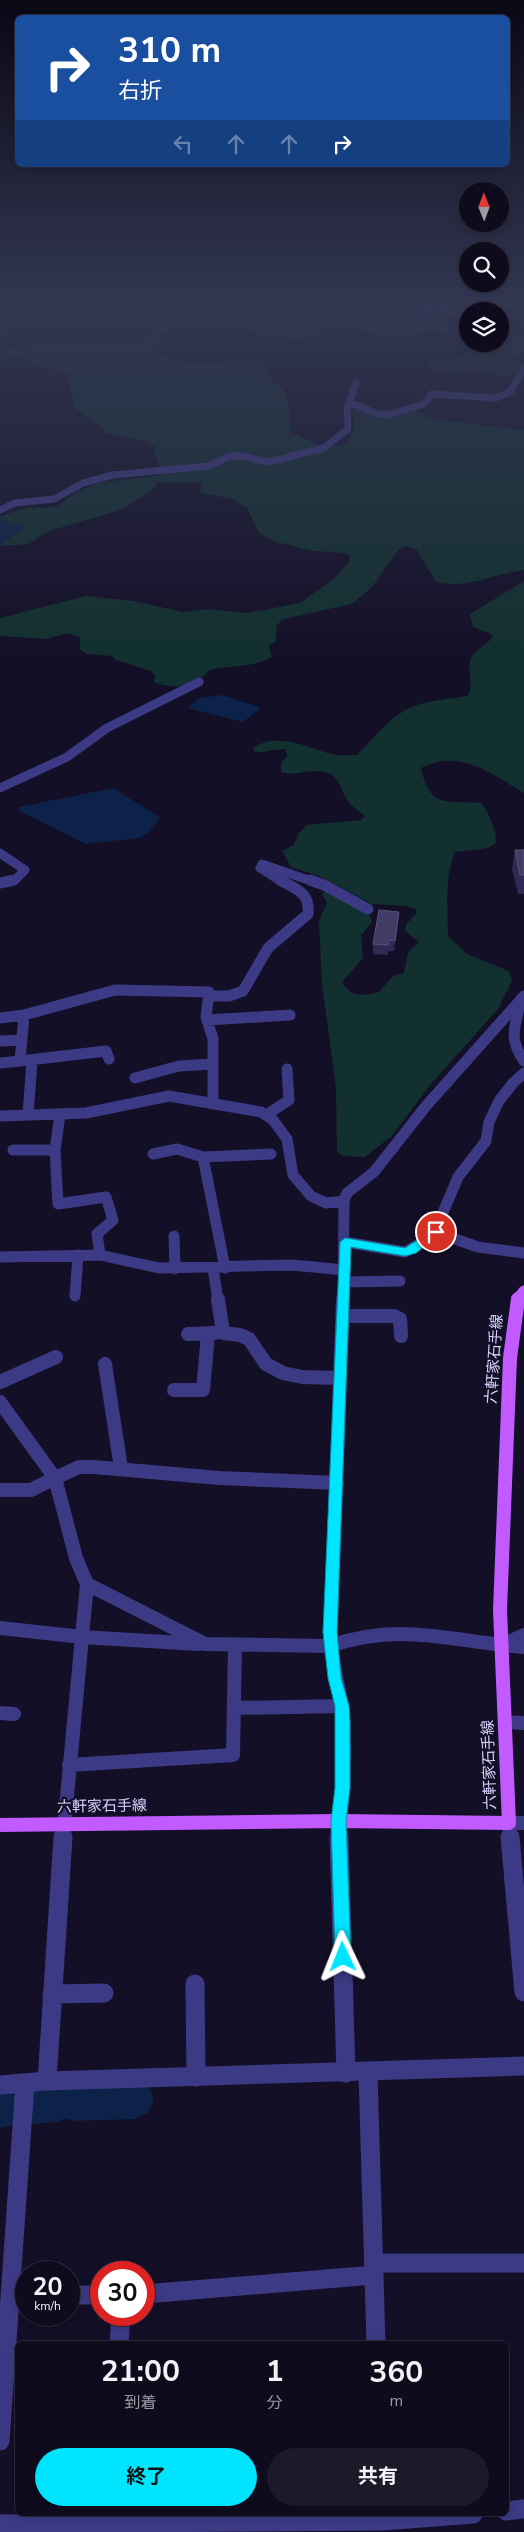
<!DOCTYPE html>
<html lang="ja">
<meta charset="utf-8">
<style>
:root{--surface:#0e0b1c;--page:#1c1929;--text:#f1f3f6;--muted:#9b9ba3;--line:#2e2b3b;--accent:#00e5ff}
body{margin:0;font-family:"Nunito Sans","Noto Sans JP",sans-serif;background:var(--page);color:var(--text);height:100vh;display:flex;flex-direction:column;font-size:19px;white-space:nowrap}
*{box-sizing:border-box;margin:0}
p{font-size:16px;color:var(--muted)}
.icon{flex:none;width:28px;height:28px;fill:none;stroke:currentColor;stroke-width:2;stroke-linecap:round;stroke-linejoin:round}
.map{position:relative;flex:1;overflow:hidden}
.drawer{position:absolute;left:15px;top:2341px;width:494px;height:175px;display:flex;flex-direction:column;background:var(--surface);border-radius:8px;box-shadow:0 2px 8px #0003,0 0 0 1px var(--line)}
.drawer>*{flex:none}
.top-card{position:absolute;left:15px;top:15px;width:495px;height:152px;border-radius:8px;box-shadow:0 2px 8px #0003,0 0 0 1px var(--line);background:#1a4fa0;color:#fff;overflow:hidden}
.needle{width:32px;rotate:359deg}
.buttons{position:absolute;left:459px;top:182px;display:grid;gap:10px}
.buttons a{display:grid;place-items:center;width:50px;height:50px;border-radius:50%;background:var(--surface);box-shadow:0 2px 8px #0003,0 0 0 1px var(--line);font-size:25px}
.speed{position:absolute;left:15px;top:2261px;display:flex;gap:10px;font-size:25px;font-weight:700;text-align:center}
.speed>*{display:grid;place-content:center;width:65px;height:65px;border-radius:50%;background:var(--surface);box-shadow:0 2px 8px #0003,0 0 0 1px var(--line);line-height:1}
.speed small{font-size:12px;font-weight:400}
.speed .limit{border:8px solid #d22;background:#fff;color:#111}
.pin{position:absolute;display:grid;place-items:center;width:42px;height:42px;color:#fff;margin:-21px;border:2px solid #fff;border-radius:50%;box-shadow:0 1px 5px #0007}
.me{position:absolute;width:55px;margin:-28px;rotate:358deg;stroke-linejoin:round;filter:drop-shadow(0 0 4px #0008)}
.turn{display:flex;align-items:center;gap:18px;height:105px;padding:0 20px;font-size:22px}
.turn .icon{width:65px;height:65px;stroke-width:2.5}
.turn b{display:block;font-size:35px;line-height:42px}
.lanes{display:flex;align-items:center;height:48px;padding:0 20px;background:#0003;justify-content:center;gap:25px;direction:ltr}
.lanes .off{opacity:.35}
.eta{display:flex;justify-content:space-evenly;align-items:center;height:85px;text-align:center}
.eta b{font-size:30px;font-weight:700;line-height:35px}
.action{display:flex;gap:10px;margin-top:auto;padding:10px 20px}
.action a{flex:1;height:58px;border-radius:30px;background:var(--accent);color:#111;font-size:20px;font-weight:700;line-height:58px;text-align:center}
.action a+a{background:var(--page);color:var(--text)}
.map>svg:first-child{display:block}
</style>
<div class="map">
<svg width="524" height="2532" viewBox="0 0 524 2532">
<rect width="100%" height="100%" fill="#130f26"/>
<!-- green -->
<path fill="#12302f" d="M 0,304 L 177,304 L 163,315 L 112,317 L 67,329 L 50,326 L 23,325 L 11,330 L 0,342 Z
M 325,304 C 342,304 379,301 391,313 L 390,319 C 406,326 424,319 441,323 C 450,325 458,331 467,332 L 468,344 L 500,344 L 500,332 L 524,339 L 524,352 L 512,360 L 524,365 L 524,373 L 517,372 L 505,377 L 485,369 L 441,371 L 428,366 L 432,361 L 462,358 L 467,351 L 448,333 L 432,331 L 395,336 L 359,331 L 358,329 L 362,325 L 350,324 L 333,329 L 305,332 L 302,334 L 320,334 C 299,346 251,329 226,327 C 204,325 180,327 158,334 L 159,342 L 154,344 L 152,349 C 167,357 184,363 201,364 C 220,365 250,350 266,363 L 264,369 L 271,380 L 283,388 L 289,405 L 291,433 C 311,440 324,451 346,444 L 356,424 L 351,411 L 355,409 L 391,416 L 416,411 L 430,418 L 446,421 L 524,430 L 524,570 C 496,573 464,590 436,582 L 416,549 L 405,546 L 399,549 L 372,587 L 352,604 L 283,619 L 277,625 L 276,641 L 269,646 L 272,657 C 253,668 231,665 209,670 C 197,687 173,690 154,682 L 155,676 L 151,671 L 116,660 L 112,656 L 86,654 L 80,649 L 80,637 L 68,633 L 47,639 L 0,636 L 0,618 L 86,596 L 133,601 L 183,612 L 208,609 L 247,613 L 300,603 L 333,579 L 349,563 L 350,556 L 345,553 L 313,551 L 272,541 L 259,533 L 247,508 L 232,499 L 203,493 L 199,491 L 203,483 L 158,482 L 150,492 L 120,510 L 46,532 L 29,544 L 3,546 L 2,542 L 16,533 L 21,525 C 12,525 8,521 0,521 L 0,516 L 27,508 L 56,507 L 74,493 L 97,483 L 162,475 L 153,445 L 145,441 L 105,433 L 102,427 L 75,408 L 68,375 L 61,370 L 32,365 L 31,360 L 26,356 L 0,359 L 0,344 L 10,347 L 51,343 L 128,345 L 142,341 L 157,326 L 180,319 L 300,314 L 323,309 Z
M 524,581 L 524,793 C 492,774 459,748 421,768 C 430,810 447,800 481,803 C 490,815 496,828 496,843 L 488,848 L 455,852 C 444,880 448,907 448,936 L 467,954 L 509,971 L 512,981 L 498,1009 L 431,1084 L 392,1136 L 365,1157 L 344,1156 L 337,1152 L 336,1088 L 322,984 L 319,921 L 327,903 L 322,894 L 326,890 L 370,916 L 372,922 L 361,935 L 363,958 L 342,982 C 350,998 364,996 379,992 L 393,976 L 404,973 L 408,952 L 419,942 L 405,931 L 406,924 L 416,914 L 416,909 L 406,906 L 372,904 L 319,876 L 291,867 L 282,851 L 294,845 L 299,833 L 307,825 L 361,820 L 365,816 C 359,811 351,806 347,800 C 338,785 340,772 316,771 C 304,771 292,776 281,772 L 281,763 L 287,756 L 285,749 C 273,749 266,753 255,752 L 253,748 C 279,730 311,750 337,755 C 344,756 351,755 357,755 C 375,737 392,713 417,705 C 434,700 450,699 467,696 C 475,686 466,670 471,658 C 476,647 489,645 493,635 L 473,627 L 470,614 Z"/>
<!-- water -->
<path fill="#0c2248" d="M 0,521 L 24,527 L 9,536 L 0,547 Z
M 222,695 L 261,708 L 243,722 L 187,708 L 200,698 Z
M 113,788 L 160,817 L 150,831 L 140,838 L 86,844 L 20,811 L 18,807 Z"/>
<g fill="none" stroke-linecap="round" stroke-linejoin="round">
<!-- river -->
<path fill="#0c2248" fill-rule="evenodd" d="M 134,2079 L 148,2085 L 154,2099 L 148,2113 L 134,2119 L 73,2121 L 67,2118 L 58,2122 L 30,2124 L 25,2122 L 0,2128 L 0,2088 L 16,2086 L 21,2088 C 33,2083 52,2079 64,2085 L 73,2081 Z"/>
<!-- minor-far4 -->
<path stroke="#3d3a85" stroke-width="7" d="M 430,304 L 468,317
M 417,314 L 436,306
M 461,314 L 478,304
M 348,405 L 357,405 L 377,414 L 387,415 L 422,405 L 432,394 L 496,398 L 510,392 L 524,368
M 0,510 L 15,503 L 54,499 L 83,483 L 113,475 L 209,466 L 230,456 L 243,456 L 266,462 L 277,460 L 324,448 L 348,429 L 347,409 L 356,383"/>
<!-- minor-far3 -->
<path stroke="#3d3a85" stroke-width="9" d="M 0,788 L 67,757 L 107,728 L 199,682
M 0,853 L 25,870 L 15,880 L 7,882
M 282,882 L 260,868 L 262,864 L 314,882"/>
<!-- minor-far2 -->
<path stroke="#3d3a85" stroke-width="11" d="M 310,880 L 324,885 L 368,909
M 0,883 L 14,880
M 210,996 L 229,996 L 243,991 L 268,948 L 308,914 C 310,892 297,890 280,880
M 521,999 C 516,1026 507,1036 524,1061
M 24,1015 L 20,1061 L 106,1051 L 109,1059
M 0,1018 L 24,1015 L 115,990 L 209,992 L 206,1017 L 213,1039 L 213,1104
M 207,1020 L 290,1015
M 0,1041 L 22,1040
M 0,1063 L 20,1061
M 135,1078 L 179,1066 L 213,1064
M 28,1114 L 32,1061
M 60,1115 L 55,1150 L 58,1204 L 106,1197 L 113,1220 L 97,1234 L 100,1255
M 266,1115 L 289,1100 L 287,1069
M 0,1116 L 86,1113 L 169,1096 L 261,1112 L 273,1120 L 287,1139 L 293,1175 L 311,1196 L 326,1203 L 344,1201
M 13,1150 L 55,1150
M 153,1154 L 177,1149 L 203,1157
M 435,1232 L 478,1247 L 524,1253
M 174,1236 L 175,1269
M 345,1242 L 405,1252 L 426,1240 L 439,1222 L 458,1177 L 486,1141 L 489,1122 L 499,1101 L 513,1083 L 524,1073
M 0,1257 L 100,1255 L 159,1268 L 292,1265 L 345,1270
M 213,1268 L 218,1300
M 225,1268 L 203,1157 L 271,1154
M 344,1282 L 400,1281
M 75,1296 L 78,1255
M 343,1300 L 344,1201 L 347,1193 L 374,1172 L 426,1106 L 524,996"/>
<!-- minor-far1 -->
<path stroke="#3d3a85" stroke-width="14" d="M 218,1299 L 223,1333 L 240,1335 L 249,1339 L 266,1364 L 283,1373 L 302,1377 L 340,1378
M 343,1316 L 394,1316 L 400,1319 L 401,1336
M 188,1334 L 215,1333
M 105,1364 L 121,1468
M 0,1382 L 56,1357
M 174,1390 L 203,1390 L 208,1334
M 0,1402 L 55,1478 L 79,1467 L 94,1467 L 219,1478 L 337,1483
M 0,1490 L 31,1490 L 55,1478 L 76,1558 L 87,1584 L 63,1839
M 87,1584 L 205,1644 L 330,1646 L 343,1299
M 0,1628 L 82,1637 L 199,1644
M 502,1645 L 524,1635
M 234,1708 L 342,1706
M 0,1713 L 14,1714
M 505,1722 L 524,1723
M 69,1765 L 233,1755 L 235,1646
M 339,1839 L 344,1751 L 342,1706 L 330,1646 C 402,1621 452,1642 524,1647
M 510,1839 L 509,1823 L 524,1823"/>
<!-- minor -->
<path stroke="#3d3a85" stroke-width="19" d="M 339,1837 L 346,2073
M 510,1837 L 524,1992
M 195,1984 L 196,2077
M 52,1994 L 104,1993
M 368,2073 L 376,2344
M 47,2081 L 63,1837
M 0,2085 L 47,2081 L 524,2066
M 374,2263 L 524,2263
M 12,2294 L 26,2294
M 144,2294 L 374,2275
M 69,2295 L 101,2295
M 119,2344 L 121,2315
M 0,2441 L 25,2083
M 506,2511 L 524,2509
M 0,2524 L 382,2521 L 473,2514"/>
<!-- major-far1 -->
<path stroke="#c25bff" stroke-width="11" d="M 517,1300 L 524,1291"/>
<!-- major -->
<path stroke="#c25bff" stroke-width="14" d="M 0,1825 L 338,1821 L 509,1823 L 500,1610 L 510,1358 L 518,1299"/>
</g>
<!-- wall -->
<path fill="#312854" d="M 515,850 L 524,850 L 524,894 L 518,894 L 512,869 Z
M 399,912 L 394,951 L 388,951 L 388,955 L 373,954 L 373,944 Z"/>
<!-- building -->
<path fill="#433a66" stroke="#5a527e" d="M 515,850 L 524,850 L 524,875 L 520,875 Z
M 379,910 L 399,912 L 395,941 L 389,940 L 388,945 L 373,944 Z"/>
<!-- sky -->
<linearGradient id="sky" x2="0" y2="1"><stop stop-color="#0a0815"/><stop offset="0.46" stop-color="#333752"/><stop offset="1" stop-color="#333752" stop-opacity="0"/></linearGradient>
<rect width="524" height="658" fill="url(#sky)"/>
<!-- route -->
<path fill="#00e5ff" stroke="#0095a6" d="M 436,1228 L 441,1232 L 439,1235 L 416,1253 L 405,1256 L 351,1247 L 337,1632 L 341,1678 L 349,1706 L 350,1721 L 350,1788 L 346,1821 L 351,1957 L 348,1962 L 343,1965 L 337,1962 L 335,1957 L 331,1821 L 335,1788 L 335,1706 L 328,1678 L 323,1632 L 340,1242 L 345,1238 L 405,1248 Z"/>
<g text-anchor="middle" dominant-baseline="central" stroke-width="4.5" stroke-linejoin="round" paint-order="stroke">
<!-- near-street labels -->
<g font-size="15" fill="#d9d4ff" stroke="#130f26">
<text transform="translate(494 1359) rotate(-86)">六軒家石手線</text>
<text transform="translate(489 1765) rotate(-92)">六軒家石手線</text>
<text transform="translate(102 1806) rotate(-1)">六軒家石手線</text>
</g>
</g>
</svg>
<div class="buttons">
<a><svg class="needle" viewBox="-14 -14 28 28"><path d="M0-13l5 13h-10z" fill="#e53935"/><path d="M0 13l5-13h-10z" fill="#9b9ba3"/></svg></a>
<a><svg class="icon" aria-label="search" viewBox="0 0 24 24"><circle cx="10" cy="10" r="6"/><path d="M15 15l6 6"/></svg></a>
<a><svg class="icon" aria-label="layers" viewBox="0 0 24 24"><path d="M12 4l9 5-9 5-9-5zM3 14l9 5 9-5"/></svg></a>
</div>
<div class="speed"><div>20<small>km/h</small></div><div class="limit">30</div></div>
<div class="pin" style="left:436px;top:1232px;background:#d93025"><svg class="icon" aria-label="arrive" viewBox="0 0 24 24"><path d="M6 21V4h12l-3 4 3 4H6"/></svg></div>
<svg class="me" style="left:343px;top:1957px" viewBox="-20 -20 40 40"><path d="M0-17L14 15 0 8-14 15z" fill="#00e5ff" stroke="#fff" stroke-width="4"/></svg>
<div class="top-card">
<div class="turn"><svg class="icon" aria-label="right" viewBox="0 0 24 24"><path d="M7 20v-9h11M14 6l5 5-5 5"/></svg><div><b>310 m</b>右折</div></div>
<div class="lanes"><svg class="icon off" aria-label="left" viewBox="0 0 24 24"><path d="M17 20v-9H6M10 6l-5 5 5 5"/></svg><svg class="icon off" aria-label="ahead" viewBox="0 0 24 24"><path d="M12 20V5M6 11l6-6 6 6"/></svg><svg class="icon off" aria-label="ahead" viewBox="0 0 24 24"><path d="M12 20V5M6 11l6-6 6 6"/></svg><svg class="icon" aria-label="right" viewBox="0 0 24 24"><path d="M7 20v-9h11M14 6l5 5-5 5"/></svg></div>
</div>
<section class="drawer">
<div class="eta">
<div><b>21:00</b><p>到着</p></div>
<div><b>1</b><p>分</p></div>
<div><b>360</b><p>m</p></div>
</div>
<div class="action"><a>終了</a><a>共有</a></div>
</section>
</div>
